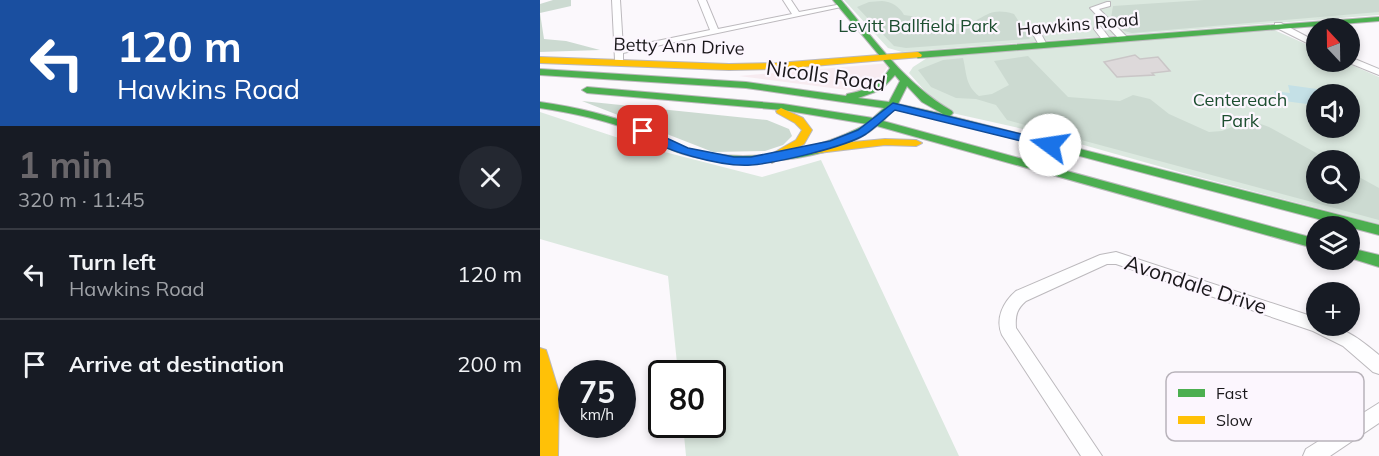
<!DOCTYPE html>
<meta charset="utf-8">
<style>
:root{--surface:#171b24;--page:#242831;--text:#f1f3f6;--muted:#9ea1a6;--line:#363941;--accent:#69666a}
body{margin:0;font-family:Mulish,sans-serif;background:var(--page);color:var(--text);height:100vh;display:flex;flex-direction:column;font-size:22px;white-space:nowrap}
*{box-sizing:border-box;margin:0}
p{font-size:20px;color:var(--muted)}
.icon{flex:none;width:33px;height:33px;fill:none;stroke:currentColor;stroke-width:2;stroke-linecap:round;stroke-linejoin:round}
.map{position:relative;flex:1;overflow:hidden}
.side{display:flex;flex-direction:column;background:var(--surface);width:540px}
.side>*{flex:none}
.top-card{background:#1a4fa0;color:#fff;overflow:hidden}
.needle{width:39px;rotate:338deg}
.buttons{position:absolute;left:766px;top:18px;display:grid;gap:12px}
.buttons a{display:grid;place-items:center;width:54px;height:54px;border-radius:50%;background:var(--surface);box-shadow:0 3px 9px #0003;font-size:30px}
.speed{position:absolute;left:18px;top:360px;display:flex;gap:12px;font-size:30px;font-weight:700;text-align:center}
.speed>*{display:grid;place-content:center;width:78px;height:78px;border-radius:50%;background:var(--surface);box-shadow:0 3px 9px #0003;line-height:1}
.speed small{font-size:15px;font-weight:400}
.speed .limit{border:3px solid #111;border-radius:9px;background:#fff;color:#111}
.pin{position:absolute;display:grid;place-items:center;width:51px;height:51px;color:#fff;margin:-26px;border-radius:12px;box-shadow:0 3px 9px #0006}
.me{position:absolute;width:66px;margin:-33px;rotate:284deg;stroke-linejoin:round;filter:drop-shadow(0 0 4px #0008)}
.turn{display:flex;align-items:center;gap:21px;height:126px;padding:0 18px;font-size:27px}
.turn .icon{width:78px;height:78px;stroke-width:2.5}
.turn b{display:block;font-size:42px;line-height:51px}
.round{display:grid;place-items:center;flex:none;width:63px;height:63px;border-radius:32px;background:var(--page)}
.headline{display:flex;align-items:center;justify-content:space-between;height:102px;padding:0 18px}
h1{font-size:36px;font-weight:700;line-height:45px;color:var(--accent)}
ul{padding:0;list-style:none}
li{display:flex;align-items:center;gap:18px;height:90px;padding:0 18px;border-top:2px solid var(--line)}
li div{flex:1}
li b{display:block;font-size:22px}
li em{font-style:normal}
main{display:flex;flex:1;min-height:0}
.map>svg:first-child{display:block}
</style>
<main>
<section class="side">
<div class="top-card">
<div class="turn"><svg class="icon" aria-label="left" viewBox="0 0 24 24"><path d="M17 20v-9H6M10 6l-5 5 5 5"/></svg><div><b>120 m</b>Hawkins Road</div></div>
</div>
<div class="headline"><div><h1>1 min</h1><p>320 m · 11:45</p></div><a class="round"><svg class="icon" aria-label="close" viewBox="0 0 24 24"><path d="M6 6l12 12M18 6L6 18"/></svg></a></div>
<ul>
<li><svg class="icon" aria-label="left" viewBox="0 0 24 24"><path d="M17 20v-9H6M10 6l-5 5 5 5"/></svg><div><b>Turn left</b><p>Hawkins Road</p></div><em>120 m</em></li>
<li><svg class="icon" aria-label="arrive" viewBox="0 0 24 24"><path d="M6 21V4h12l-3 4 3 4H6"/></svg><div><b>Arrive at destination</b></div><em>200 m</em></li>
</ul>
</section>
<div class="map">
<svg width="839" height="456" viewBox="0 0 839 456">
<rect width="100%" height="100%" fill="#fbf8fc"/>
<!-- commercial -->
<path fill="#f7ebf0" d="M 350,63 L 330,93 L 199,76 Z"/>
<!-- green -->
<path fill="#dbe8df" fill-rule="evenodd" d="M 304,0 L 839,0 L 839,15 L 362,52 L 348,48 Z
M 732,29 L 777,49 L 777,62 L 805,62 L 839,77 L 839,224 L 643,173 L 501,133 L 412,113 L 400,108 L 369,73 L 373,67 L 387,58 ZM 777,94 L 810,94 L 810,128 L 777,128 ZM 777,160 L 810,160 L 810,194 L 777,194 Z
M 0,112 L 109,148 L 222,177 L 281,160 L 419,456 L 146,456 L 143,425 L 172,424 L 172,374 L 138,373 L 128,276 L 0,239 Z"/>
<!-- forest -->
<path fill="#ccdad1" d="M 13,0 L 31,0 L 31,6 L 0,13 L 4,39 L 26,41 L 60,50 L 0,52 L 0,4 Z
M 664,0 L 839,0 L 839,12 L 592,33 L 584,31 L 571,18 L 573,6 Z
M 342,1 C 352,2 359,6 364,15 C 384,17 400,25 420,24 C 445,23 445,5 474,14 L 490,39 L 366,48 L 354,46 L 317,7 L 329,2 Z
M 488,56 L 528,97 L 580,101 L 593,95 L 610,99 L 629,114 L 669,132 L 682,131 L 710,120 L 729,127 L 789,160 L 777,160 L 777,194 L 810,194 L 810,172 L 839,188 L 839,220 L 467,120 L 456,105 L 436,99 L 416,98 L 391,87 L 378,70 L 403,60 L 423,58 C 427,74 425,85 439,96 L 452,94 L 469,85 L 454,61 Z
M 42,101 L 227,120 L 249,129 L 252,136 L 243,145 L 225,151 L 173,152 Z"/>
<!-- water -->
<path fill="#c4e0e6" d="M 748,85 L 784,90 L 786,94 L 771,97 L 774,105 L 737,100 L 734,91 L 750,93 Z"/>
<!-- building -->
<path fill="#ddd9da" stroke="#cac6c7" stroke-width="1.5" d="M 595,55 L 600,59 L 618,57 L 630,71 L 612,73 L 614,75 L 577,77 L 564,62 Z"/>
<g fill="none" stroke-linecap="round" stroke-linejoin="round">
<!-- street casing -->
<g stroke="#bcb9bd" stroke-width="2">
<path id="street" d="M 72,0 L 80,0 L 83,48 L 170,30 L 158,0 L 166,0 L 178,29 L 252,14 L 243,0 L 251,0 L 259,12 L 302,4 L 306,6 L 83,53 L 83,60 L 79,63 L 75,60 Z
M 567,2 L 570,2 L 570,6 L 559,9 L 586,36 L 586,40 L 580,40 L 550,8 Z
M 735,23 L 741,23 L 777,42 L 777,48 L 735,27 Z
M 555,27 L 561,27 L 571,40 L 570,42 L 564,42 L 554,29 Z
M 494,32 L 500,32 L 507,45 L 506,47 L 500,47 L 493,34 Z
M 810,57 L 839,69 L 839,75 L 807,62 L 810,62 Z
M 576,252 L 777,318 L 777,326 C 805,326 818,338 839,355 L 839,374 L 833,372 L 803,346 L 773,331 L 576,264 L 567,264 L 486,301 C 477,309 475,315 476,328 L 562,456 L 541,456 L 462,335 C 455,319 463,302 476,291 L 560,255 Z
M 839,403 L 839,423 L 790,456 L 763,456 L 766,449 Z"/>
</g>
<!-- fast casing -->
<g stroke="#bcb9bd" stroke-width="2">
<path id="fast" d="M 293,0 L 301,0 C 336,41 365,84 412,111 L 413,113 L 410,116 L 839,225 L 839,235 L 430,127 L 354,109 L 343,121 L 777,239 L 777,249 L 337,126 C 293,163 197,170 143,154 C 127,150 113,139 98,133 C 66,120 33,113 0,108 L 0,102 C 35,107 70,115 103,128 C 118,133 132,144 149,149 C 208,165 274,152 327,124 L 243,110 L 47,93 L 42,90 L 47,87 L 243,104 L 333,118 L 344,108 L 206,88 L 0,75 L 0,69 L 206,82 L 306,96 L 307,94 C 327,90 339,86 350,68 ZM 355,75 L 360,81 L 349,102 L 318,98 L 341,90 ZM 367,86 L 382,102 L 403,114 L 358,104 Z
M 839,17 L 839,21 L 378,58 L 374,55 L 378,52 Z
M 810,248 L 839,255 L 839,267 L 810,258 Z"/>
</g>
<!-- slow casing -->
<g stroke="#bcb9bd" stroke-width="2">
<path id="slow" d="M 378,52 L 382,55 L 381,57 L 237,69 L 189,70 L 0,63 L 0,57 L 189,64 L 237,63 Z
M 241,108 L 263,118 L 272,130 L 264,144 L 232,163 L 226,159 L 228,156 L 256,140 L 262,130 L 255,123 L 237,113 L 236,111 Z
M 345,139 L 376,140 L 382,143 L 376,146 L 345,145 L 270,154 L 264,150 L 270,146 Z
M 0,348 L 6,350 L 8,356 L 19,392 L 18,456 L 0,456 Z"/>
</g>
<!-- street -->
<use href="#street" fill="#fefeff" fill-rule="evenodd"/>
<!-- fast -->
<use href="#fast" fill="#4caf50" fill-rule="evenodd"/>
<!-- slow -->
<use href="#slow" fill="#ffc107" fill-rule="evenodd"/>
</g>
<!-- route -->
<path fill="#1a73e8" stroke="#114b97" stroke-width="1.5" d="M 353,103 L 514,142 L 516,145 L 510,148 L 355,110 C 345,118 336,127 326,134 C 306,147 236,163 211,165 C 183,167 118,151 98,131 L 103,128 L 107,129 L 148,148 L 194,157 L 211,157 L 290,141 L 318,130 Z"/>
<g text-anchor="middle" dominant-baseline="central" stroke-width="4.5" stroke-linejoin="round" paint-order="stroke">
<!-- far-street labels -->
<g font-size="18" fill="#1a181b" stroke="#fcf6fe">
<text transform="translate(538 24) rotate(-5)">Hawkins Road</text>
<text transform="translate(139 46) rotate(2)">Betty Ann Drive</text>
</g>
<!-- far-park labels -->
<g font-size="18" fill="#1d4e30" stroke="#fcf6fe">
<text x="378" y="25">Levitt Ballfield Park</text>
<text x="700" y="99">Centereach<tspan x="700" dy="21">Park</tspan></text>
</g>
<!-- street labels -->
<g font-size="21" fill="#1a181b" stroke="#fcf6fe">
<text transform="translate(286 75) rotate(8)">Nicolls Road</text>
<text transform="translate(656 284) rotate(18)">Avondale Drive</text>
</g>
</g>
<!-- legend -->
<rect x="626" y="372" width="198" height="69" rx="9" fill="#fcf6fe" stroke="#b8b3ba" stroke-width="1.5"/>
<rect x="638" y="389" width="27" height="8" fill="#4caf50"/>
<rect x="638" y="416" width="27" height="8" fill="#ffc107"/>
<g font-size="16" fill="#1a181b">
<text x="676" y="399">Fast</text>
<text x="676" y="426">Slow</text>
</g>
</svg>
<div class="buttons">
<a><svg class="needle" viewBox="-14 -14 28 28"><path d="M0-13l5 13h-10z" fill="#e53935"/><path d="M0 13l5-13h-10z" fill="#9ea1a6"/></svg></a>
<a><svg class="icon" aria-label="sound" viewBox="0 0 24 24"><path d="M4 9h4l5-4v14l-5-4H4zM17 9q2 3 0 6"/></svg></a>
<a><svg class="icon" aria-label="search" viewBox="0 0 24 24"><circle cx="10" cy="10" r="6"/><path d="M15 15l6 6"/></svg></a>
<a><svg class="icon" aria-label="layers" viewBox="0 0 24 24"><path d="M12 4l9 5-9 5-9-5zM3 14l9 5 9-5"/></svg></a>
<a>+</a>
</div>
<div class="speed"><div>75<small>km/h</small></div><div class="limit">80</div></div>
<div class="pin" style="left:103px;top:131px;background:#d93025"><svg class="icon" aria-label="arrive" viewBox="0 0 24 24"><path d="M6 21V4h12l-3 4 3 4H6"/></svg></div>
<svg class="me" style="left:510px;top:145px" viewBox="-20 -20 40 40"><circle r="19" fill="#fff"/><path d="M0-13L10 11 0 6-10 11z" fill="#1a73e8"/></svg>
</div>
</main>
